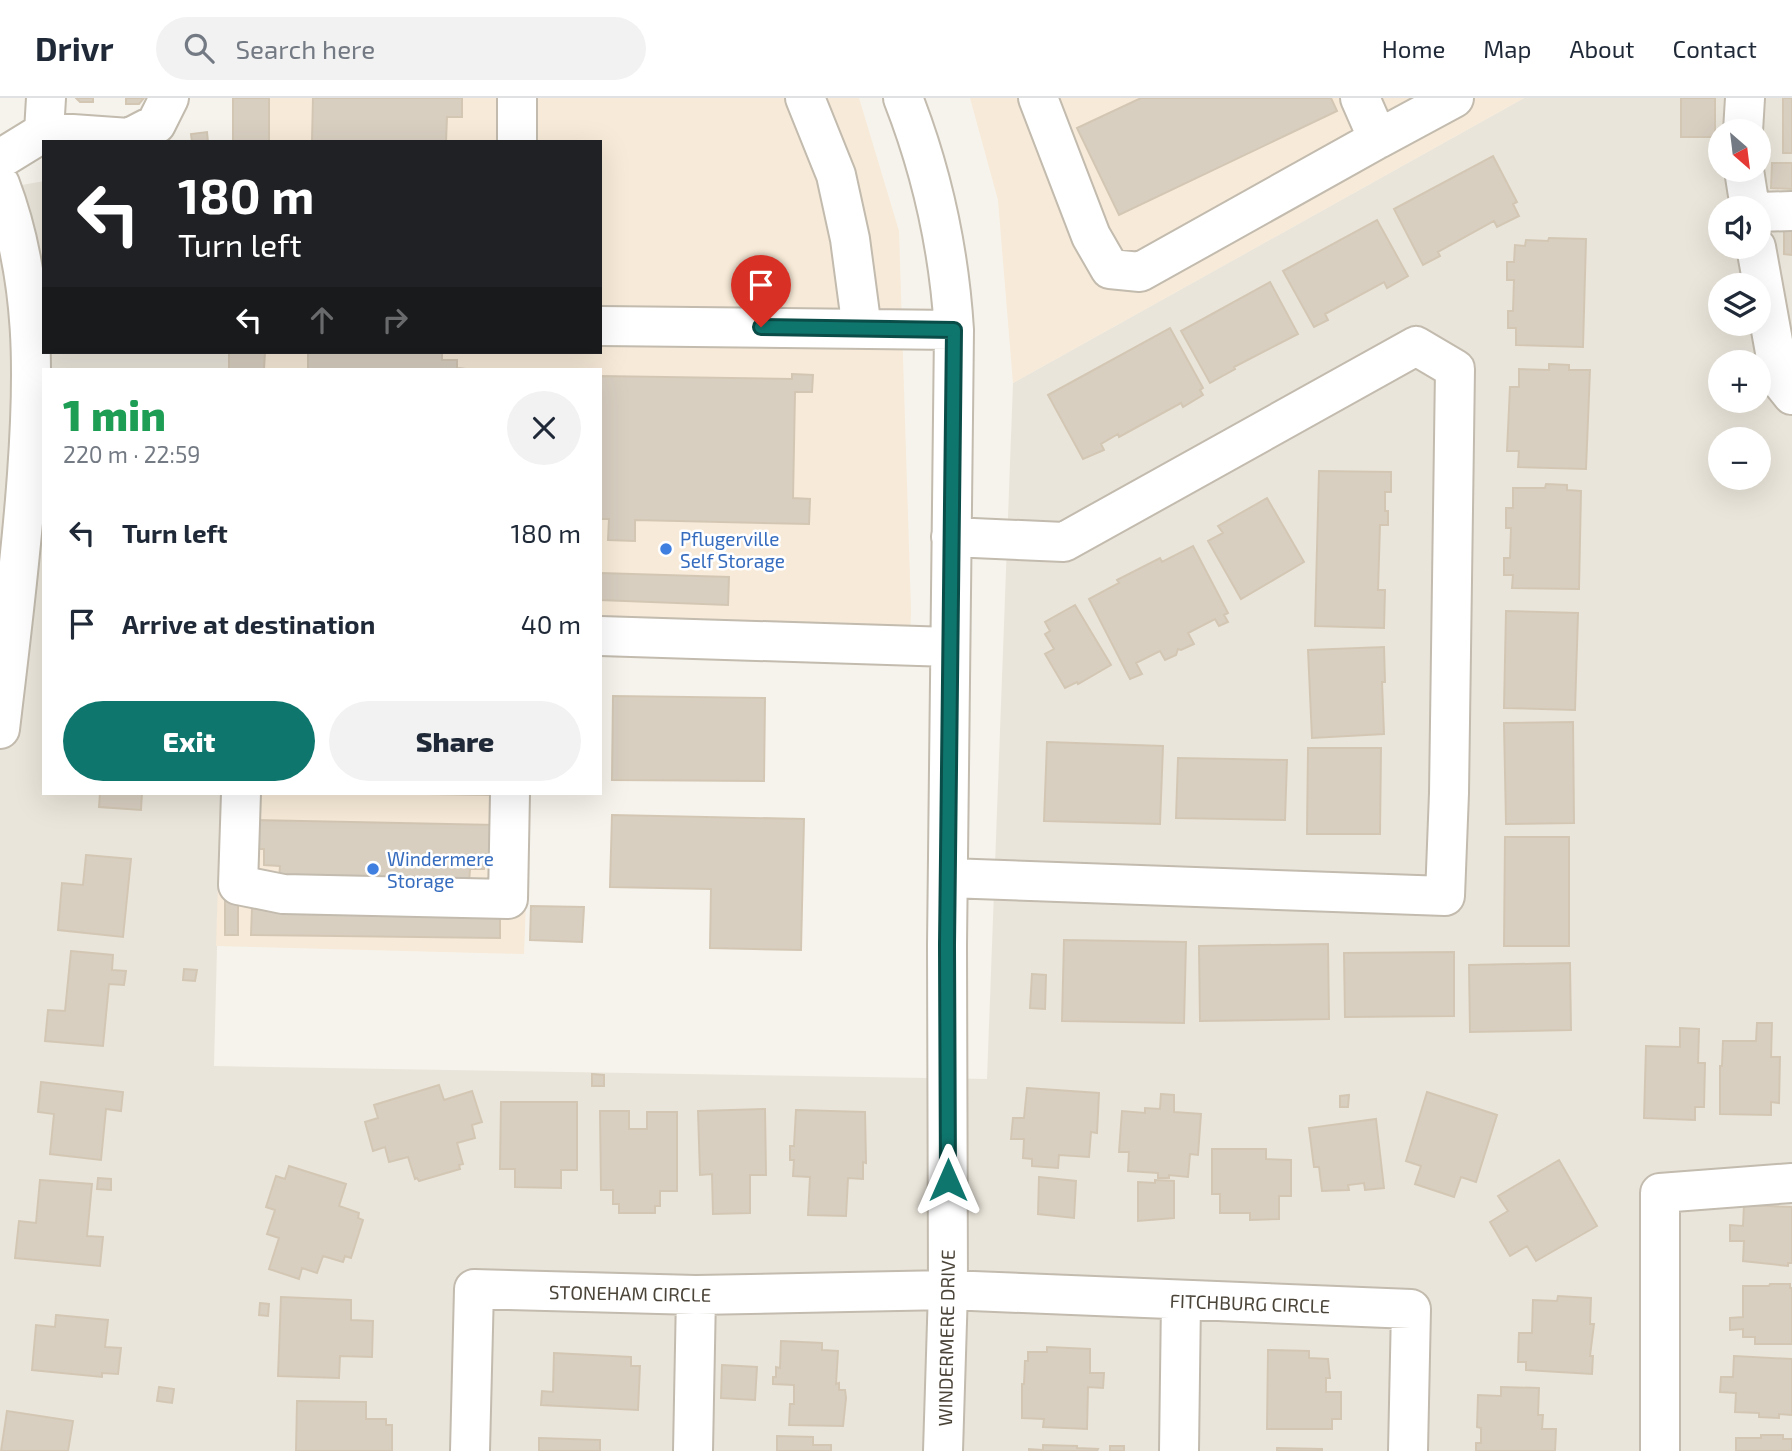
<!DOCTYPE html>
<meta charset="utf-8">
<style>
:root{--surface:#fff;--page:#f2f2f3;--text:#1f2937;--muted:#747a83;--line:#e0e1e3;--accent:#0f766e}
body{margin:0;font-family:"Exo 2",sans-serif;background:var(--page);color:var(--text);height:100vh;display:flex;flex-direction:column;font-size:26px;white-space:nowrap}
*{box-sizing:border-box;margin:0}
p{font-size:23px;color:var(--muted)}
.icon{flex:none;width:38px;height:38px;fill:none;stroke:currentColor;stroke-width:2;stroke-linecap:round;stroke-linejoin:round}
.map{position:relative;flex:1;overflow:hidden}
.sheet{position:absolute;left:42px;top:270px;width:560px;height:427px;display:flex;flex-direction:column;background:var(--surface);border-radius:0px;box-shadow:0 7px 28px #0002}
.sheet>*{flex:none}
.hud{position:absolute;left:42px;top:42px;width:560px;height:214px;border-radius:0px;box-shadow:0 7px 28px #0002;background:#202124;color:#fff;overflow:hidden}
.needle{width:46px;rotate:152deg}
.buttons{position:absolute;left:1708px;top:21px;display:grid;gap:14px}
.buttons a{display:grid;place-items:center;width:63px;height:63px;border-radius:50%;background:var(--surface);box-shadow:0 7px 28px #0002;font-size:35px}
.pin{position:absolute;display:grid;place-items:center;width:60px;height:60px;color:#fff;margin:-72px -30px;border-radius:50% 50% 50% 0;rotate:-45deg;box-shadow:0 0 7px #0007}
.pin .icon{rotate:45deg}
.me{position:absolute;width:77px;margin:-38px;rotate:0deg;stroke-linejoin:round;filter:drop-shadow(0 0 5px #0008)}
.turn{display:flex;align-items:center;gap:24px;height:147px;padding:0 21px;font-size:32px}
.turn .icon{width:91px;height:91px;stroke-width:2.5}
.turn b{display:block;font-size:49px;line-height:60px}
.lanes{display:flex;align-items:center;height:66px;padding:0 21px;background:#0003;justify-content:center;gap:35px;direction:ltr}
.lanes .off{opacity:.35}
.round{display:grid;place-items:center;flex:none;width:74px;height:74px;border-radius:37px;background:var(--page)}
.headline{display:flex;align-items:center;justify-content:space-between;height:119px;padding:0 21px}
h1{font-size:42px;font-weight:800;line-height:52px;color:#1e9e55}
.primary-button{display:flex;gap:14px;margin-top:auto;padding:14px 21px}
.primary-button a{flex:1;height:80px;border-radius:42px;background:var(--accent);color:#fff;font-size:28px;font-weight:800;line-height:80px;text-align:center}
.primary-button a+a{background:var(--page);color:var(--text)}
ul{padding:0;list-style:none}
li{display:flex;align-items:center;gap:21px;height:91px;padding:0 21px}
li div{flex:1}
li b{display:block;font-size:26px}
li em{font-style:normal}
header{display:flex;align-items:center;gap:42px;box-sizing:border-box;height:98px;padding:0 35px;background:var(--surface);border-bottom:2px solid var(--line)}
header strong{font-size:33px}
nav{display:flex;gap:38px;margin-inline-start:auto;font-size:24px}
.search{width:490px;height:63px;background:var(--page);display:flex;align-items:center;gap:18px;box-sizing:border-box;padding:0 24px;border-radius:38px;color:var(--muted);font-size:26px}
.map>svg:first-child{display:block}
</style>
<header>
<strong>Drivr</strong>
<div class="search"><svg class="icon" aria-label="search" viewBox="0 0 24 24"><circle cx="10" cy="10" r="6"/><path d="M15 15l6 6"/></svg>Search here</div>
<nav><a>Home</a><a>Map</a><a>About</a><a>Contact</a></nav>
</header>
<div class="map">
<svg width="1792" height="1353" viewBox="0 0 1792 1353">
<rect width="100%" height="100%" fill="#f6f3ec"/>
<!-- residential -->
<path fill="#eae5da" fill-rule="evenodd" d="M 1524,0 L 1792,0 L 1792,1353 L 0,1353 L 0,91 L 44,83 L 44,254 L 229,254 L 229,271 L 44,271 L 44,695 L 221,695 L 214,968 L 987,981 L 1013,285 ZM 1720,33 L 1759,33 L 1759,72 L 1720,72 ZM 1720,110 L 1759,110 L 1759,149 L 1720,149 ZM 1720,187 L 1759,187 L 1759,226 L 1720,226 ZM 1720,264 L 1759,264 L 1759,303 L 1720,303 ZM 1720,341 L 1759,341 L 1759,380 L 1720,380 Z"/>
<!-- commercial -->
<path fill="#f7ead8" d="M 233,0 L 859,0 L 899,133 L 911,513 L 909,564 L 600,556 L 600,271 L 229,271 L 229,254 L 600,254 L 600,44 L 233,44 Z
M 970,0 L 1524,0 L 1013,285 L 998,102 Z
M 221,695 L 530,695 L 524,856 L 216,848 Z"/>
<!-- building -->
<path fill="#d8cfc1" stroke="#d3c7b4" stroke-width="2" d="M 76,0 L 93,0 L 93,4 L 80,4 Z
M 126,0 L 144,0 L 139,6 L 126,6 Z
M 233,0 L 269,0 L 269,44 L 233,44 Z
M 313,0 L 462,0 L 462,19 L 447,19 L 446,44 L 312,44 Z
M 1141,0 L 1331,0 L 1337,13 L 1119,117 L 1077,30 Z
M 1681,0 L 1715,0 L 1715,39 L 1681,39 Z
M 1783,0 L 1792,0 L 1792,55 L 1783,55 Z
M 207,34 L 208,44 L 192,44 L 191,36 Z
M 1493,58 L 1517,104 L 1513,106 L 1519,118 L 1497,129 L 1494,123 L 1438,154 L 1440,158 L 1423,167 L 1394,111 Z
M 1772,65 L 1792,65 L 1792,91 L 1771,90 Z
M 1377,122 L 1408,178 L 1387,190 L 1384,184 L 1325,216 L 1328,222 L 1314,229 L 1283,173 Z
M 1784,131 L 1792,132 L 1792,157 L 1784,156 Z
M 1549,140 L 1586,141 L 1583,249 L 1516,247 L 1516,230 L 1508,230 L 1508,213 L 1513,213 L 1514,182 L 1507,182 L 1507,164 L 1514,164 L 1515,147 L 1525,148 L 1526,142 L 1548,143 Z
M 1270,184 L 1298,236 L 1234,269 L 1235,271 L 1210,285 L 1181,233 Z
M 1170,230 L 1203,290 L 1200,292 L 1203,297 L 1183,309 L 1181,305 L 1119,339 L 1118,336 L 1101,346 L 1104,352 L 1083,361 L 1048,297 Z
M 229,254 L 265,254 L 264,271 L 229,271 Z
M 308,254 L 442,254 L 442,262 L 457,262 L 457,270 L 466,271 L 308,271 Z
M 1549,266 L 1569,267 L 1569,272 L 1590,272 L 1586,371 L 1518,369 L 1519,353 L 1507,353 L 1510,289 L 1519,289 L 1519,271 L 1549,272 Z
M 792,276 L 813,277 L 812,294 L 795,294 L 793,400 L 810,401 L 809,426 L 635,422 L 635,443 L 608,442 L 609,421 L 600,421 L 600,278 L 792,281 Z
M 1319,373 L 1391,374 L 1391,394 L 1385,394 L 1385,413 L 1388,413 L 1388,427 L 1380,427 L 1378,492 L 1385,492 L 1384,530 L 1315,528 Z
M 1546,386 L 1567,387 L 1567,392 L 1581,393 L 1579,491 L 1512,490 L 1513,477 L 1504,477 L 1504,460 L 1510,460 L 1511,430 L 1506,430 L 1506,410 L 1513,410 L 1513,390 L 1545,390 Z
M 1267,400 L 1304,464 L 1241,501 L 1208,443 L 1223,435 L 1218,428 Z
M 1193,448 L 1228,515 L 1224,517 L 1228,524 L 1219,528 L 1215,521 L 1188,535 L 1194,546 L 1181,552 L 1178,551 L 1176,557 L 1165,562 L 1160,553 L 1136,565 L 1142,576 L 1130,581 L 1089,501 L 1119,485 L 1117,482 L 1160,460 L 1162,464 Z
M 600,475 L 729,479 L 728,507 L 600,502 Z
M 1075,507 L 1111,567 L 1078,586 L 1077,584 L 1065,590 L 1045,556 L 1054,551 L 1045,536 L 1050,533 L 1045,524 Z
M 1506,513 L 1578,515 L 1575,612 L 1504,610 Z
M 1384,549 L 1385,584 L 1382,584 L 1384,636 L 1312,640 L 1308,552 Z
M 613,598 L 765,600 L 764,683 L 612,682 Z
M 1573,624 L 1574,725 L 1506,726 L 1504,625 Z
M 1047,644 L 1163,648 L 1160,726 L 1044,723 Z
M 1308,650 L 1381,650 L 1380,736 L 1307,736 Z
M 1178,660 L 1287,662 L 1285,722 L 1176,720 Z
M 100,695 L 142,695 L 141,712 L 99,709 Z
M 355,695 L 495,695 L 495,697 Z
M 612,717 L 804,721 L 801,852 L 710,850 L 711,791 L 610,789 Z
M 253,722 L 496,727 L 495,756 L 485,756 L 484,771 L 470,771 L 469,785 L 279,782 L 280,768 L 264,767 L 264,751 L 252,751 Z
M 1505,739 L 1569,739 L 1569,848 L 1504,848 Z
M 86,757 L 131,761 L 123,839 L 58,832 L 62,785 L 83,787 Z
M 225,802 L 238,802 L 238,837 L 225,837 Z
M 531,808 L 584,809 L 582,844 L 530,842 Z
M 252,810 L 500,813 L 500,840 L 251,837 Z
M 1064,842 L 1186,844 L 1184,925 L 1062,923 Z
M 1328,846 L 1329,921 L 1200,923 L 1199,848 Z
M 71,853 L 113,857 L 112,872 L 126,873 L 124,887 L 109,886 L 103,948 L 45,943 L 48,912 L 65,913 Z
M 1454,854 L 1454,918 L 1345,919 L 1344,855 Z
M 1570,865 L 1571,932 L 1470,934 L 1469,867 Z
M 184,871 L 197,872 L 195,883 L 183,882 Z
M 1032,876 L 1046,877 L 1045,911 L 1030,910 Z
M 1757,925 L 1772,925 L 1771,959 L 1780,959 L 1779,1005 L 1771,1004 L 1771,1017 L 1720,1016 L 1720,968 L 1722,968 L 1723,943 L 1756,943 Z
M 1680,930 L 1699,931 L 1698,965 L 1705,965 L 1704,1009 L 1695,1009 L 1695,1022 L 1644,1020 L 1646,948 L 1680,949 Z
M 592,976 L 604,977 L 604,988 L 592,988 Z
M 41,984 L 123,994 L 121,1013 L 106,1011 L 101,1062 L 50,1056 L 54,1016 L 38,1014 Z
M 439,987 L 444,1002 L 472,993 L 482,1024 L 472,1027 L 475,1040 L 457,1045 L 463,1066 L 459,1067 L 460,1071 L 419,1083 L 417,1080 L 415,1081 L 408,1059 L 389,1064 L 385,1049 L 373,1053 L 365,1024 L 378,1020 L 374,1007 Z
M 1027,990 L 1099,995 L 1097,1035 L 1091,1034 L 1089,1059 L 1059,1057 L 1058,1070 L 1032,1068 L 1032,1061 L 1023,1060 L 1024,1041 L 1011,1041 L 1013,1020 L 1024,1020 Z
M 1427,994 L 1497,1017 L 1476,1084 L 1461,1079 L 1454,1099 L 1415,1086 L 1421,1068 L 1406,1063 Z
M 1161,996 L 1174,997 L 1174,1014 L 1201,1016 L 1198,1057 L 1190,1056 L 1188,1079 L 1169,1077 L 1169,1080 L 1158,1080 L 1158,1075 L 1128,1073 L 1129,1054 L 1119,1054 L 1122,1013 L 1145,1015 L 1145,1010 L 1160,1011 Z
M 1349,997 L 1348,1009 L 1340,1009 L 1340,998 Z
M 501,1004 L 577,1004 L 577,1072 L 561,1072 L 561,1090 L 515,1089 L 515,1071 L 500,1071 Z
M 765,1011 L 766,1077 L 750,1077 L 750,1115 L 713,1116 L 712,1076 L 700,1077 L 698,1013 Z
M 796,1012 L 865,1014 L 866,1065 L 863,1064 L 863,1081 L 848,1080 L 846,1118 L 808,1117 L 810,1079 L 793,1078 L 794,1062 L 790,1062 L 790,1048 L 794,1048 Z
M 600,1013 L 629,1013 L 629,1031 L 647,1031 L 647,1014 L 677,1014 L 677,1093 L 660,1093 L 660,1108 L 655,1108 L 655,1115 L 619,1115 L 619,1106 L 613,1106 L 613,1092 L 601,1092 Z
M 1376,1021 L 1384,1090 L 1365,1092 L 1364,1085 L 1348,1087 L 1349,1092 L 1322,1093 L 1319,1069 L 1314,1069 L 1309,1030 Z
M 1212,1051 L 1266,1051 L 1266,1061 L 1291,1062 L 1291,1098 L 1279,1098 L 1279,1121 L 1250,1122 L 1250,1115 L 1220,1115 L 1220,1096 L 1212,1096 Z
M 1559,1062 L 1597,1128 L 1536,1163 L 1527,1148 L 1510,1158 L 1490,1124 L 1508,1113 L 1498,1098 Z
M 289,1068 L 346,1086 L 339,1108 L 359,1115 L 358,1120 L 363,1122 L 351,1160 L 345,1158 L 343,1164 L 323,1158 L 317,1175 L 302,1170 L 299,1181 L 269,1171 L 279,1140 L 267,1136 L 275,1112 L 266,1109 L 276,1078 L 285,1081 Z
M 1039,1079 L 1076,1083 L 1074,1120 L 1038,1116 Z
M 98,1080 L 111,1081 L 111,1092 L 97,1091 Z
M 40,1082 L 92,1086 L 87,1138 L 103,1139 L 100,1168 L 15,1160 L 19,1123 L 36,1125 Z
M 1155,1082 L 1174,1083 L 1174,1120 L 1138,1123 L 1138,1084 L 1155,1085 Z
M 1744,1107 L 1792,1109 L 1792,1165 L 1788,1165 L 1788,1168 L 1743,1163 L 1744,1143 L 1730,1143 L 1730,1127 L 1743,1128 Z
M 1770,1186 L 1790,1186 L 1790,1190 L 1792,1190 L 1792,1246 L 1755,1246 L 1755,1239 L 1743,1239 L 1743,1231 L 1730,1232 L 1730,1220 L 1743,1219 L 1743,1188 L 1769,1188 Z
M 1558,1198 L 1591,1200 L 1590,1226 L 1594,1226 L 1590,1258 L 1593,1258 L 1592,1276 L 1526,1272 L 1526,1264 L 1518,1264 L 1519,1235 L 1532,1235 L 1533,1202 L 1557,1203 Z
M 281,1199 L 351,1202 L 351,1222 L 373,1223 L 372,1259 L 340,1258 L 339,1280 L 278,1278 Z
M 260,1205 L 269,1206 L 268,1218 L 259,1217 Z
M 56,1217 L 108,1222 L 105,1249 L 121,1250 L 118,1276 L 102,1275 L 102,1279 L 32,1272 L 36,1227 L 55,1229 Z
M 781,1243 L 822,1245 L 822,1252 L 838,1253 L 836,1286 L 839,1285 L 839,1292 L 845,1292 L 846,1300 L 843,1328 L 789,1327 L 790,1306 L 794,1306 L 794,1287 L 773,1286 L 773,1279 L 776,1279 L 776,1269 L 780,1270 Z
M 1047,1249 L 1090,1251 L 1090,1275 L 1104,1275 L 1103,1290 L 1088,1289 L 1087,1331 L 1043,1329 L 1044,1321 L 1022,1320 L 1022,1286 L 1024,1286 L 1025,1263 L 1028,1263 L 1028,1254 L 1047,1254 Z
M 1268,1252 L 1309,1253 L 1309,1260 L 1328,1261 L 1330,1280 L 1326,1280 L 1326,1294 L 1341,1294 L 1341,1321 L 1332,1321 L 1332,1331 L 1267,1331 Z
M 554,1255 L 631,1259 L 631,1268 L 640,1268 L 638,1312 L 541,1307 L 542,1293 L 553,1294 Z
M 1734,1258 L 1792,1261 L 1792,1317 L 1779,1316 L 1779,1320 L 1759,1319 L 1759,1315 L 1735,1314 L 1736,1295 L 1720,1294 L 1721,1279 L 1733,1279 Z
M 722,1267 L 757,1269 L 755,1302 L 721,1300 Z
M 159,1289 L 174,1291 L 172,1305 L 157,1303 Z
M 1501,1289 L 1539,1290 L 1538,1317 L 1543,1317 L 1542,1331 L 1556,1331 L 1555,1353 L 1476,1353 L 1476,1345 L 1481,1345 L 1481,1330 L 1477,1329 L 1478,1297 L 1501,1298 Z
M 297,1303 L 366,1304 L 366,1321 L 386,1321 L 386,1327 L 392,1327 L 392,1353 L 296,1353 Z
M 7,1313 L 73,1323 L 68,1353 L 1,1353 Z
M 1761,1337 L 1783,1337 L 1783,1341 L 1792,1341 L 1792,1353 L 1736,1353 L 1736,1340 L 1761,1340 Z
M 777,1338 L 813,1339 L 813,1347 L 831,1347 L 831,1353 L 777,1353 Z
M 539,1340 L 600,1342 L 600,1353 L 539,1353 Z
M 1043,1347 L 1077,1348 L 1077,1350 L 1098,1351 L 1097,1353 L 1029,1353 L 1029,1351 L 1043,1352 Z
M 1110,1348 L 1124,1348 L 1124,1353 L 1110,1353 Z
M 1277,1350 L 1322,1351 L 1322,1353 L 1277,1353 Z"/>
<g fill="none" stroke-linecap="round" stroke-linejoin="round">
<!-- minor casing -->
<g stroke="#c2bbae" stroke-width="42">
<path id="minor" d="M 805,0 L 836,77 L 850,141 L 862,231
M 903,0 C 932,74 949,152 954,232 L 947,847 L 948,1192 L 943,1353
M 1038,0 L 1091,138 L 1110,171 L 1140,174 L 1378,41 L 1360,0
M 1743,33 L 1745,0
M 44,34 L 46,0
M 1378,41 L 1454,0
M 517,44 L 517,0
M 0,61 L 44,34 L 129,40 L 156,26 L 169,0
M 1744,72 L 1750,110
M 0,86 C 36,180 34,278 27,376 C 21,462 10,546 0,631
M 1759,114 L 1792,113
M 1756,149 L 1780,282 L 1792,297
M 600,228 L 954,232
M 600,538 L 950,549
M 241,695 L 238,787 L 283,796 L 508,801 L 510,695
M 948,780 L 1445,798 L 1449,695 L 1455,271 L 1416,248 L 1064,444 L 951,439
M 470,1353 L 474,1191 L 696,1197 L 948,1192 L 1411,1211 L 1408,1353
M 693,1353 L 696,1197
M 1179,1353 L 1181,1202
M 1660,1353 L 1660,1095 L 1792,1085"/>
</g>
<!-- minor -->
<use href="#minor" stroke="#fff" stroke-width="38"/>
</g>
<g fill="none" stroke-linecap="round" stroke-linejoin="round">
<!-- route casing -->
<g stroke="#0a4d48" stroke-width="18">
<path id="route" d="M 761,229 L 954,232 L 947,847 L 948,1082"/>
</g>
<!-- route -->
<use href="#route" stroke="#0f766e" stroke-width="12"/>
</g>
<!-- markers -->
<g fill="#3f7fe0" stroke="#fff" stroke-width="2.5">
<circle cx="666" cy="451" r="7"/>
<circle cx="373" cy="771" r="7"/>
</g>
<g text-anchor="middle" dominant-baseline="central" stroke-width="5" stroke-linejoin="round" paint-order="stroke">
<!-- shop labels -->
<g font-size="19" fill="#366cbe" stroke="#fff" text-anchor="start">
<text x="680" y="440">Pflugerville<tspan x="680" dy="22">Self Storage</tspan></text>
<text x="387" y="760">Windermere<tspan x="387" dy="22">Storage</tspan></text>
</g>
<!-- street labels -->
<g font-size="19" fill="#4b4439" stroke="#fff">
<text transform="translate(630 1195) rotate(1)">STONEHAM CIRCLE</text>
<text transform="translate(1250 1205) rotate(2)">FITCHBURG CIRCLE</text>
<text transform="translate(946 1240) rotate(-89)">WINDERMERE DRIVE</text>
</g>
</g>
</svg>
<div class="buttons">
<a><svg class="needle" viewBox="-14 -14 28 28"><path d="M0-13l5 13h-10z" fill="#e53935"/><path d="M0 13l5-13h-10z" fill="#747a83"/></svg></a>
<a><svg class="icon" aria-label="sound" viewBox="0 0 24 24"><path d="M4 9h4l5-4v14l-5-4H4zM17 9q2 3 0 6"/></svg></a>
<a><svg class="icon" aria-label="layers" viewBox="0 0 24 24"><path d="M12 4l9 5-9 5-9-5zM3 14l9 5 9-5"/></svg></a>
<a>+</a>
<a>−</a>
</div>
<div class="pin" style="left:761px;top:229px;background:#d93025"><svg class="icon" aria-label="arrive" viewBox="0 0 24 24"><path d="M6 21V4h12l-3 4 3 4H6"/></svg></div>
<svg class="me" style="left:948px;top:1082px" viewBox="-20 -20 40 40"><path d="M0-17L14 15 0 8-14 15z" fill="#0f766e" stroke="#fff" stroke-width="4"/></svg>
<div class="hud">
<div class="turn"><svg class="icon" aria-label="left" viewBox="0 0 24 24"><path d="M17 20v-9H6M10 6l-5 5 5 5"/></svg><div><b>180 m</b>Turn left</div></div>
<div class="lanes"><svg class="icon" aria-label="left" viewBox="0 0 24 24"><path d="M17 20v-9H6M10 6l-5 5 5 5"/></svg><svg class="icon off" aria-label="ahead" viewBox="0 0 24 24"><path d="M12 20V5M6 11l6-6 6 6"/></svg><svg class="icon off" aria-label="right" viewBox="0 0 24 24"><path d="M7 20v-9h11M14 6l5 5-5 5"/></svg></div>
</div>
<section class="sheet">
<div class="headline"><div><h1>1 min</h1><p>220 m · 22:59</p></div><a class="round"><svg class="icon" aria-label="close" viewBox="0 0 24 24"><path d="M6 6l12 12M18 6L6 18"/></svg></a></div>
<ul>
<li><svg class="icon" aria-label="left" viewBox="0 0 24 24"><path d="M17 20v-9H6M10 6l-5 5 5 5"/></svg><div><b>Turn left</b></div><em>180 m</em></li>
<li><svg class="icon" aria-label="arrive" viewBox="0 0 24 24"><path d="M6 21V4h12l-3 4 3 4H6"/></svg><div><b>Arrive at destination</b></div><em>40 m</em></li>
</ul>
<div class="primary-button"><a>Exit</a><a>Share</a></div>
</section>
</div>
